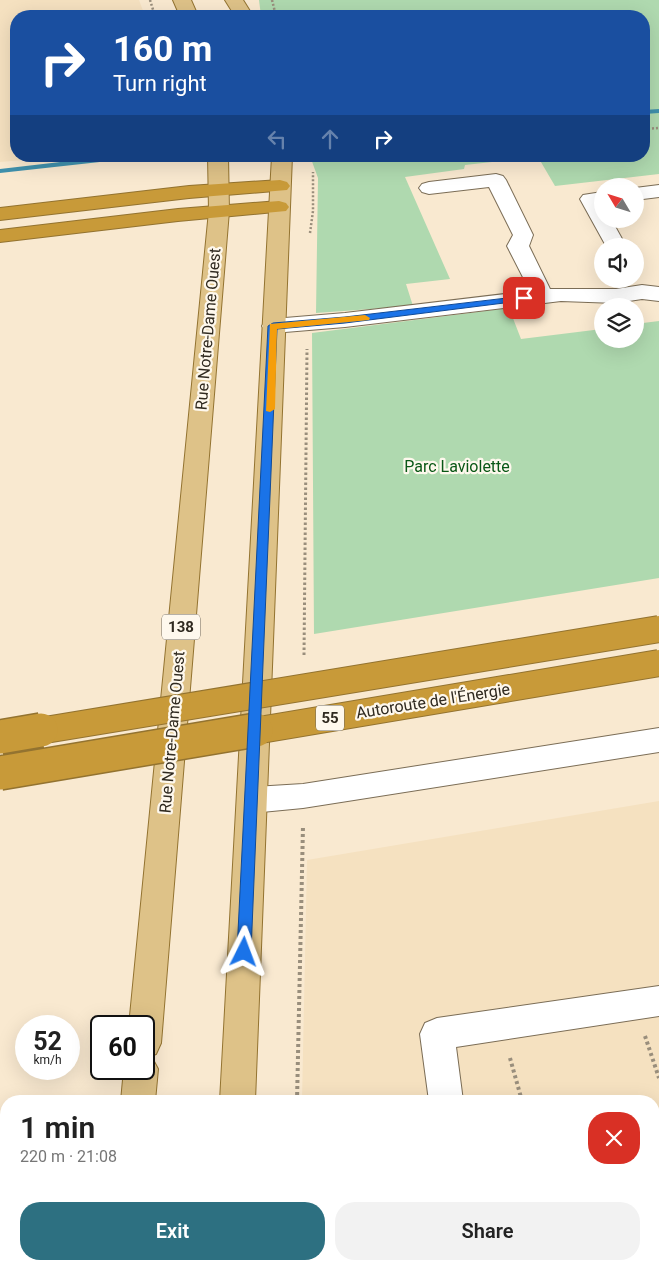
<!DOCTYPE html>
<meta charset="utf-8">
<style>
:root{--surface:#fff;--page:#f2f2f2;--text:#222;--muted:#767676;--accent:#2d7081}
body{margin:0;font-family:Roboto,sans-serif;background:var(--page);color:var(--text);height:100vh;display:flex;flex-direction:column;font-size:19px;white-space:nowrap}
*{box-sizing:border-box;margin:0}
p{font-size:16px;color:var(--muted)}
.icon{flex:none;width:28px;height:28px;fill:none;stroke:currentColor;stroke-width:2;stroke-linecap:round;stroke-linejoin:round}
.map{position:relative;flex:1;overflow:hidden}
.side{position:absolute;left:0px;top:1095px;width:660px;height:175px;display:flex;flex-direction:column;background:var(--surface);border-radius:20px 20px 0 0;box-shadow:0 5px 20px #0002}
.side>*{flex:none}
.top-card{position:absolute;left:10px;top:10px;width:640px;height:152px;border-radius:20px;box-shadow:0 5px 20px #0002;background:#1a4fa0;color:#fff;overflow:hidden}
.needle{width:32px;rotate:308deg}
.buttons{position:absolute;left:594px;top:178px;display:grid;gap:10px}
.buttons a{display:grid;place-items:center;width:50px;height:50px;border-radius:50%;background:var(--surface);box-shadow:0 5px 20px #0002;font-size:25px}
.speed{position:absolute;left:15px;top:1015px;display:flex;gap:10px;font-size:25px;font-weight:700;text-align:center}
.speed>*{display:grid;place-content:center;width:65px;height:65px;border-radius:50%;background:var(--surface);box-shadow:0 5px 20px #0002;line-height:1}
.speed small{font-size:12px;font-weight:400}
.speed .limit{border:2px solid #111;border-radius:8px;background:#fff;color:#111}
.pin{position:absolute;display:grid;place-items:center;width:42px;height:42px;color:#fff;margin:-21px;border-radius:10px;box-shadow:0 2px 8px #0006}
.me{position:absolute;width:55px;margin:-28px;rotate:3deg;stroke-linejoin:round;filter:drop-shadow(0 0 4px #0008)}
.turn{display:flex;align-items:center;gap:18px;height:105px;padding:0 20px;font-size:22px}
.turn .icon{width:65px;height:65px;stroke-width:2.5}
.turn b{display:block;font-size:35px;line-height:42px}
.lanes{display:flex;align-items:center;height:48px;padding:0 20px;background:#0003;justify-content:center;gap:25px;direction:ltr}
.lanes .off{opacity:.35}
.round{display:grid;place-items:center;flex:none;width:52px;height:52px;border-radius:20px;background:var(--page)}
.headline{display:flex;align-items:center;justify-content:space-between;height:85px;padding:0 20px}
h1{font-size:30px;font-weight:600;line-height:38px}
.action{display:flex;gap:10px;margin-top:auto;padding:10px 20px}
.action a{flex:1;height:58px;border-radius:20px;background:var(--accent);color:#fff;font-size:20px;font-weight:600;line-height:58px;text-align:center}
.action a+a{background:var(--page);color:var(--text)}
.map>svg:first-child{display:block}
</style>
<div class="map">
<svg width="659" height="1270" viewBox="0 0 659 1270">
<rect width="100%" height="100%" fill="#f9e9d0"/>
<!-- built -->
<path fill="#f5e1c0" d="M 0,0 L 139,0 L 145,16 L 16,16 L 16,156 L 71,156 L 0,162 Z
M 659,801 L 659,1270 L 299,1270 L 299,1264 L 654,1264 L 654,1101 L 302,1101 L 307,860 Z"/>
<!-- green -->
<path fill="#afd9af" d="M 259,0 L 659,0 L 659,174 L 555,186 L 538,157 L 465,165 L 464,169 L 405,177 L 450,279 L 406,284 L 413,306 L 316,313 L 318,178 L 310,156 L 644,156 L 644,16 L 261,16 Z
M 509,308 L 521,339 L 602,329 L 602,339 L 635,339 L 635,324 L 659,321 L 659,578 L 314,634 L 312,333 Z"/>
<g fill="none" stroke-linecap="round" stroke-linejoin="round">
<!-- stream -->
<path fill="#3f90ac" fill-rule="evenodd" d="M 659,109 L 659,113 L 644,114 L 644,110 Z
M 112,156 L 140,156 L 136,158 L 0,173 L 0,169 Z"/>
<!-- minor casing -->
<g stroke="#7b6d56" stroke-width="2">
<path id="minor" d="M 496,174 L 503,176 L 506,180 L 533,235 L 529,246 L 550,289 L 616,289 L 642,285 L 659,287 L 659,301 L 642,299 L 616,303 L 561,301 L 345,327 L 273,333 L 265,331 L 262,326 L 265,321 L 273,319 L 345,313 L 530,291 L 507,246 L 513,235 L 489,187 L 429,194 L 422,192 L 419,188 L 422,184 L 429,182 Z
M 659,185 L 659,197 L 635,200 L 635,188 Z
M 602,192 L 602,219 L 611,219 L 626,246 L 606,246 L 580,199 L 583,195 Z
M 659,728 L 659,752 L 303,808 L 252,813 L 241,809 L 237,800 L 241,791 L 252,787 L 303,784 Z
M 659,986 L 659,1016 L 456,1047 L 463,1101 L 429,1101 L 420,1034 L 425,1023 L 437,1018 Z
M 430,1264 L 468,1264 L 468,1270 L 430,1270 Z"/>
</g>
<!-- major casing -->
<g stroke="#937330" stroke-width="2">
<path id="major" d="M 173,0 L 191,0 L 198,16 L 180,16 Z
M 225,0 L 243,0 L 253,16 L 235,16 Z
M 208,156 L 228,156 L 229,211 L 161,1043 L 156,1054 L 151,1056 L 158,1069 L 155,1101 L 121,1101 L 124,1069 L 144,1069 L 144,1026 L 129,1026 L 209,211 Z
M 272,156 L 292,156 L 255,1101 L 220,1101 Z
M 105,1264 L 143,1264 L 142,1270 L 104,1270 Z
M 211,1264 L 249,1264 L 249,1270 L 211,1270 Z"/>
</g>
<!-- highway casing -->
<g stroke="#937330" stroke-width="2">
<path id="highway" d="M 280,180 L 287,182 L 290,186 L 287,190 L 189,198 L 0,220 L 0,208 L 189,186 Z
M 279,201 L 286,203 L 289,207 L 286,211 L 178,221 L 0,242 L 0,230 L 178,209 Z"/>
</g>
<!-- path-far2 -->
<path stroke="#998e7c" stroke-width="2.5" stroke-dasharray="2 2" stroke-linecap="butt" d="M 150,0 L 155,16
M 272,0 L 276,16
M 644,129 L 659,128
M 310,233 L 313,211 L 313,172"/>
<!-- path-far1 -->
<path stroke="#998e7c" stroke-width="3" stroke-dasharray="2.5 2.5" stroke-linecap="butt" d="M 304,655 L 307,349"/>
<!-- path -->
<path stroke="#998e7c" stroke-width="4" stroke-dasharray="3 3" stroke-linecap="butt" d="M 645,1036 L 659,1078
M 510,1058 L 522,1101
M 297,1101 L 303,826
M 294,1264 L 294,1270
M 355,1264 L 355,1270
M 565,1264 L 566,1270"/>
<!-- minor -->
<use href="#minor" fill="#fff" fill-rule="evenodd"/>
<!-- major -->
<use href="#major" fill="#dec288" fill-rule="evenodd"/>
<!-- highway -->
<use href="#highway" fill="#c89a39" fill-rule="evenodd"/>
<!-- highway-bridge-far1 casing -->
<g stroke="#937330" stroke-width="28" stroke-linecap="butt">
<path id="highway-bridge-far1" d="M 33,732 L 659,629
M 248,732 L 659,663"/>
</g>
<!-- highway-bridge casing -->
<g stroke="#937330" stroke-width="36" stroke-linecap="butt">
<path id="highway-bridge" d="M 0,737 L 41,730
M 0,773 L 256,730"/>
</g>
<!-- highway-bridge-far1 -->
<use href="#highway-bridge-far1" stroke="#c89a39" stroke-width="26"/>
<!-- highway-bridge -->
<use href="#highway-bridge" stroke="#c89a39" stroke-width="33"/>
</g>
<!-- route -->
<path fill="#1a73e8" stroke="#114b97" d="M 524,296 L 528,296 L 528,300 L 345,323 L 277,329 L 251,952 L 249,956 L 244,958 L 239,956 L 237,952 L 268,326 L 273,323 L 345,317 Z"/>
<!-- slow -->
<path fill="#f59e0b" d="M 365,315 L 370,318 L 369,320 L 277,329 L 275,409 L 270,412 L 266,411 L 270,324 Z"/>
<g text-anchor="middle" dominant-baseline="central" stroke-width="4.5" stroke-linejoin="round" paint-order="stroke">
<!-- shield labels -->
<g fill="#fef8ed" stroke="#6e685e" stroke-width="1">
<rect x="162" y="614.5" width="38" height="25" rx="4"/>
<rect x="316" y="705.5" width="28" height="25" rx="4"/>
</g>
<g font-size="15" font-weight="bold" fill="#302a20">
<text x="181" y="627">138</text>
<text x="330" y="718">55</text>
</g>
<!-- street labels -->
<g font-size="16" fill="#302a20" stroke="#fef8ed">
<text transform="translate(208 329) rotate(-85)">Rue Notre-Dame Ouest</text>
<text transform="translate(433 701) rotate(-9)">Autoroute de l'Énergie</text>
<text transform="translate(172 732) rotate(-85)">Rue Notre-Dame Ouest</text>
</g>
<!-- park labels -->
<g font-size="16" fill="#095715" stroke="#fef8ed">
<text x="457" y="466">Parc Laviolette</text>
</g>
</g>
</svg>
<div class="buttons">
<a><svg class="needle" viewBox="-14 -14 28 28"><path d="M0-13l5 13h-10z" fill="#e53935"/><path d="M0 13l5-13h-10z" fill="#767676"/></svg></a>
<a><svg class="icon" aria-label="sound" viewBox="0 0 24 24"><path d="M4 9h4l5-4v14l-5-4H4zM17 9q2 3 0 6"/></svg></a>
<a><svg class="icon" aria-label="layers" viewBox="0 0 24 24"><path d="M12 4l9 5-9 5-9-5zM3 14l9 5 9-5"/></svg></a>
</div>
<div class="speed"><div>52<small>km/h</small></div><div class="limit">60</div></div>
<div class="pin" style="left:524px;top:298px;background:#d93025"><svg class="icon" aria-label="arrive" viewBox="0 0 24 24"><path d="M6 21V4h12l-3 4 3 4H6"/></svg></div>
<svg class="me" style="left:244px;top:952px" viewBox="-20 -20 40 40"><path d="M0-17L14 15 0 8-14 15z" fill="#1a73e8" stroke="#fff" stroke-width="4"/></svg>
<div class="top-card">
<div class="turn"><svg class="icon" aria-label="right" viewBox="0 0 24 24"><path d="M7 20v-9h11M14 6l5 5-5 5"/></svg><div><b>160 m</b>Turn right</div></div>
<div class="lanes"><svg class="icon off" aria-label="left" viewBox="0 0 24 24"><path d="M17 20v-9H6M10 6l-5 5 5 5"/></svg><svg class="icon off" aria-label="ahead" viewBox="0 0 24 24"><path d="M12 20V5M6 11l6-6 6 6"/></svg><svg class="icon" aria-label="right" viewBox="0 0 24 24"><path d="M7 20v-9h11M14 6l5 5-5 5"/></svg></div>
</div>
<section class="side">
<div class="headline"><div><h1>1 min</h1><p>220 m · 21:08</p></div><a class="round" style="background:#d93025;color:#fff"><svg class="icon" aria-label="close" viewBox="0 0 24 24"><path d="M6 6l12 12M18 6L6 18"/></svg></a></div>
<div class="action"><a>Exit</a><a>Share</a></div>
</section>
</div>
